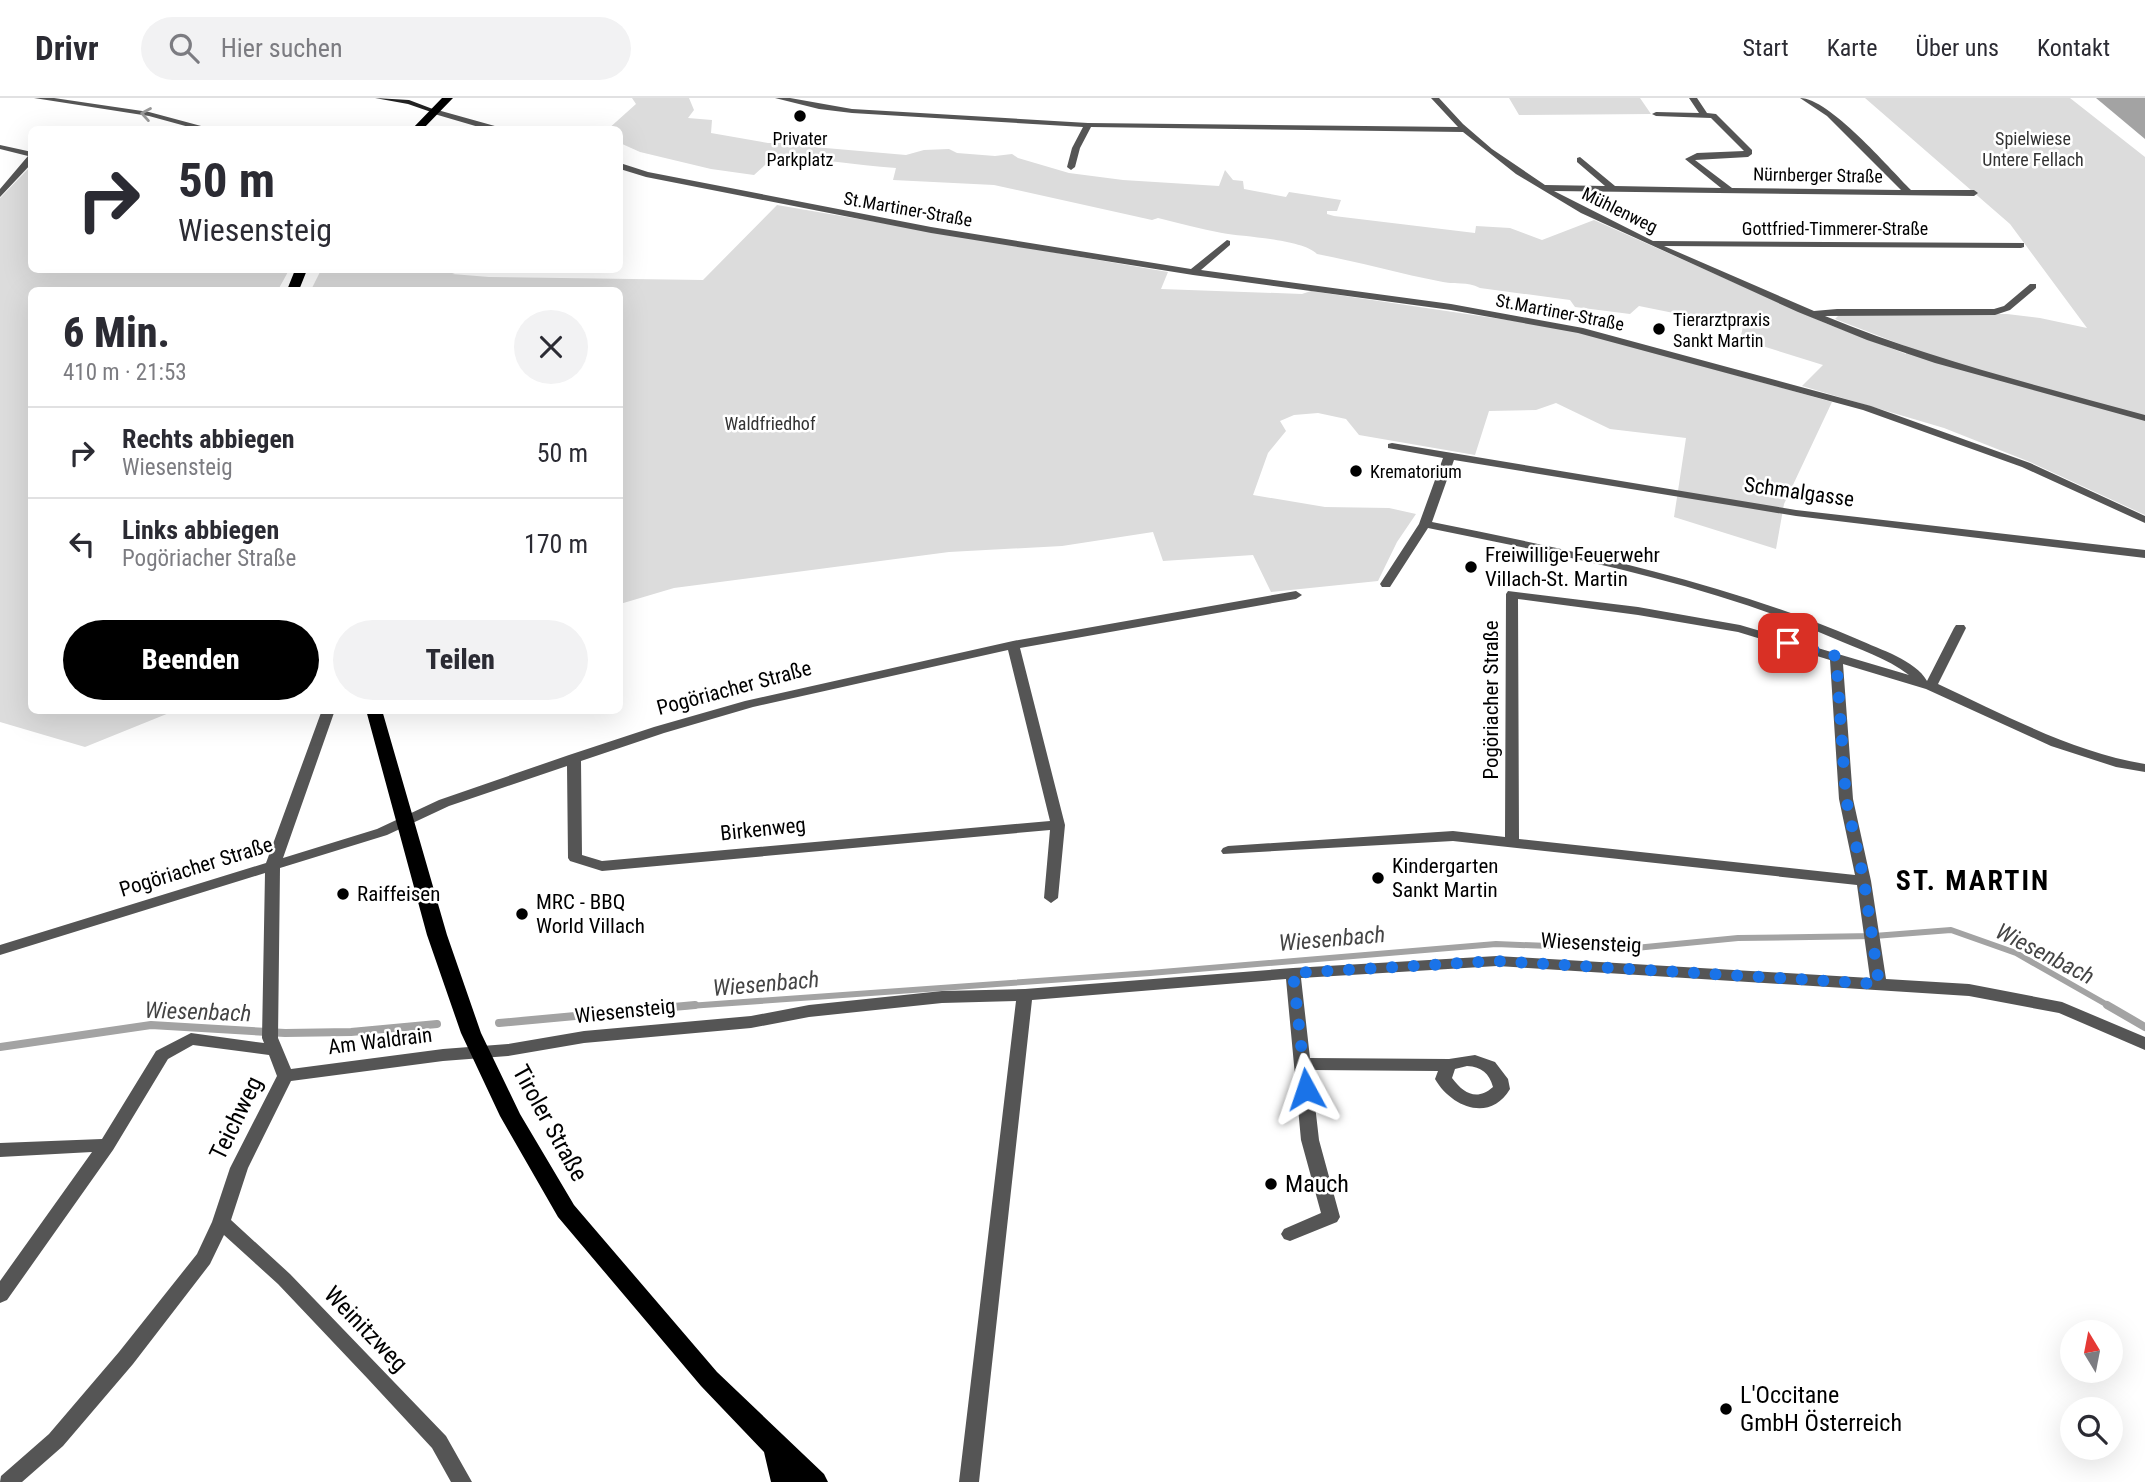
<!DOCTYPE html>
<html lang="de">
<meta charset="utf-8">
<style>
:root{--surface:#fff;--page:#f2f2f3;--text:#2b2b33;--muted:#7c7c81;--line:#e1e1e2;--accent:#000}
body{margin:0;font-family:"Roboto Condensed",sans-serif;background:var(--page);color:var(--text);height:100vh;display:flex;flex-direction:column;font-size:26px;white-space:nowrap}
*{box-sizing:border-box;margin:0}
p{font-size:23px;color:var(--muted)}
.icon{flex:none;width:38px;height:38px;fill:none;stroke:currentColor;stroke-width:2;stroke-linecap:round;stroke-linejoin:round}
.map{position:relative;flex:1;overflow:hidden}
.drawer{position:absolute;left:28px;top:189px;width:595px;height:427px;display:flex;flex-direction:column;background:var(--surface);border-radius:10px;box-shadow:0 7px 28px #0002}
.drawer>*{flex:none}
.banner{position:absolute;left:28px;top:28px;width:595px;height:147px;border-radius:10px;box-shadow:0 7px 28px #0002;background:#fff;color:var(--text);overflow:hidden}
.needle{width:46px;rotate:350deg}
.buttons{position:absolute;left:2060px;top:1222px;display:grid;gap:14px}
.buttons a{display:grid;place-items:center;width:63px;height:63px;border-radius:50%;background:var(--surface);box-shadow:0 7px 28px #0002;font-size:35px}
.pin{position:absolute;display:grid;place-items:center;width:60px;height:60px;color:#fff;margin:-30px;border-radius:14px;box-shadow:0 4px 10px #0006}
.me{position:absolute;width:77px;margin:-38px;rotate:355deg;stroke-linejoin:round;filter:drop-shadow(0 0 5px #0008)}
.turn{display:flex;align-items:center;gap:24px;height:147px;padding:0 35px;font-size:32px}
.turn .icon{width:91px;height:91px;stroke-width:2.5}
.turn b{display:block;font-size:49px;line-height:60px}
.round{display:grid;place-items:center;flex:none;width:74px;height:74px;border-radius:37px;background:var(--page)}
.headline{display:flex;align-items:center;justify-content:space-between;height:119px;padding:0 35px}
h1{font-size:42px;font-weight:800;line-height:52px}
.action{display:flex;gap:14px;margin-top:auto;padding:14px 35px}
.action a{flex:1;height:80px;border-radius:42px;background:var(--accent);color:#fff;font-size:28px;font-weight:800;line-height:80px;text-align:center}
.action a+a{background:var(--page);color:var(--text)}
ul{padding:0;list-style:none}
li{display:flex;align-items:center;gap:21px;height:91px;padding:0 35px;border-top:2px solid var(--line)}
li div{flex:1}
li b{display:block;font-size:26px}
li em{font-style:normal}
header{display:flex;align-items:center;gap:42px;box-sizing:border-box;height:98px;padding:0 35px;background:var(--surface);border-bottom:2px solid var(--line)}
header strong{font-size:33px}
nav{display:flex;gap:38px;margin-inline-start:auto;font-size:24px}
.search{width:490px;height:63px;background:var(--page);display:flex;align-items:center;gap:18px;box-sizing:border-box;padding:0 24px;border-radius:38px;color:var(--muted);font-size:26px}
.map>svg:first-child{display:block}
</style>
<header>
<strong>Drivr</strong>
<div class="search"><svg class="icon" aria-label="search" viewBox="0 0 24 24"><circle cx="10" cy="10" r="6"/><path d="M15 15l6 6"/></svg>Hier suchen</div>
<nav><a>Start</a><a>Karte</a><a>Über uns</a><a>Kontakt</a></nav>
</header>
<div class="map">
<svg width="2145" height="1384" viewBox="0 0 2145 1384">
<rect width="100%" height="100%" fill="#fff"/>
<!-- green -->
<path fill="#dcdcdc" d="M 632,0 L 689,0 L 694,12 L 688,20 L 712,22 L 711,35 L 768,45 L 810,45 L 814,49 L 906,57 L 924,52 L 949,51 L 957,55 L 995,58 L 1012,56 L 1018,60 L 1069,75 L 1123,82 L 1219,88 L 1225,72 L 1233,82 L 1243,83 L 1244,91 L 1286,99 L 1289,94 L 1341,102 L 1337,113 L 1327,113 L 1327,116 L 1334,118 L 1475,135 L 1476,128 L 1510,130 L 1542,142 L 1594,122 L 1825,225 L 1906,256 L 1905,248 L 1835,221 L 1839,217 L 2007,216 L 2040,220 L 2087,230 L 2010,126 L 1865,0 L 2070,0 L 2145,59 L 2145,417 L 2030,364 L 1944,330 L 1802,288 L 1823,267 L 1740,241 L 1743,229 L 1639,208 L 1630,216 L 1575,209 L 1570,202 L 1480,190 C 1466,183 1457,187 1443,184 C 1401,176 1360,164 1317,156 C 1302,141 1244,139 1222,135 C 1201,131 1179,125 1158,120 L 1152,122 L 994,87 L 893,82 L 896,70 C 855,67 816,60 775,58 L 754,77 L 711,71 L 640,54 L 620,45 L 620,32 L 607,32 L 636,6 Z
M 1509,0 L 1640,0 L 1651,16 L 1519,17 Z
M 31,68 L 32,172 L 289,172 L 278,192 L 32,192 L 32,612 L 174,613 L 85,649 L 0,624 L 0,100 Z
M 777,107 L 1168,174 L 1161,191 L 1302,196 L 1311,193 L 1575,232 L 1832,304 L 1784,406 L 1776,451 L 1674,419 L 1686,340 L 1610,331 L 1556,305 L 1536,312 L 1489,313 L 1475,357 L 1359,337 L 1346,321 L 1318,315 L 1294,317 L 1280,323 L 1286,333 L 1268,355 L 1253,397 L 1325,409 L 1389,410 L 1416,416 L 1397,444 L 1378,483 L 1271,494 L 1253,457 L 1163,463 L 1153,434 L 1062,448 L 949,454 L 674,490 L 620,506 L 620,192 L 311,192 L 321,172 L 464,172 L 452,176 L 489,179 L 703,182 Z"/>
<!-- water -->
<path fill="#a3a3a3" d="M 2096,0 L 2145,0 L 2145,41 Z"/>
<g fill="none" stroke-linecap="round" stroke-linejoin="round">
<!-- stream-far1 -->
<path stroke="#a3a3a3" stroke-width="6" d="M 675,909 L 1150,875 L 1496,846 L 1625,851 L 1738,840 L 1874,838 L 1951,832 L 2016,855 L 2111,909"/>
<!-- stream -->
<path stroke="#a3a3a3" stroke-width="8" d="M 2107,907 L 2145,929
M 499,925 L 695,907
M 0,949 L 151,927 L 285,935 L 351,934 L 437,926"/>
<!-- minor -->
<path fill="#555" fill-rule="evenodd" d="M 34,0 L 54,0 L 149,14 L 216,32 L 200,32 L 149,18 Z
M 775,0 L 790,0 L 852,11 L 1088,25 L 1458,29 L 1431,0 L 1439,0 L 1463,26 L 1492,51 L 1545,87 L 1605,88 L 1577,64 L 1577,60 L 1580,59 L 1615,88 L 1721,90 L 1685,61 L 1697,55 L 1744,53 L 1711,20 L 1656,18 L 1652,16 L 1656,14 L 1699,15 L 1689,0 L 1697,0 L 1707,15 L 1716,16 L 1752,52 L 1752,56 L 1748,59 L 1695,62 L 1732,90 L 1901,92 L 1827,18 L 1800,0 C 1829,0 1889,70 1911,92 L 1974,92 L 1978,95 L 1974,98 L 1554,93 L 1653,143 L 2024,145 L 2024,149 L 2021,150 L 1664,148 L 1814,213 L 1837,211 L 1994,211 L 2004,208 L 2030,186 L 2036,186 L 2036,190 L 2010,212 L 1995,217 L 1825,218 C 1929,261 2037,287 2145,317 L 2145,323 L 1935,265 L 1867,242 L 1798,214 L 1581,115 L 1516,76 L 1463,34 L 1091,29 L 1080,50 L 1075,69 L 1071,72 L 1067,69 L 1072,50 L 1083,29 L 852,15 L 819,11 Z
M 434,11 L 502,30 L 503,32 L 489,32 L 431,15 L 431,11 Z
M 0,47 L 32,54 L 32,65 L 0,99 L 0,91 L 28,58 L 0,51 Z
M 620,65 L 648,74 L 931,129 L 1191,171 L 1227,142 L 1230,143 L 1230,147 L 1201,172 L 1451,206 L 1583,230 L 1871,308 L 2030,365 L 2145,418 L 2145,425 L 2022,369 L 1863,312 L 1578,235 L 1451,212 L 1193,177 L 931,135 L 646,79 L 620,71 Z
M 1392,345 L 1796,412 L 2145,452 L 2145,460 L 1796,418 L 1454,362 L 1432,424 C 1576,453 1721,483 1857,541 C 1881,552 1915,562 1927,583 L 1954,530 L 1956,527 L 1964,527 L 1966,530 L 1938,586 C 2005,617 2072,654 2145,666 L 2145,674 L 2116,669 L 2051,648 L 1926,591 L 1843,566 L 1853,701 L 1871,783 L 1886,881 L 1969,886 L 2062,904 L 2145,939 L 2145,952 L 2059,915 L 1969,898 L 1497,868 L 1301,880 L 1310,960 L 1449,961 L 1475,957 L 1495,964 L 1508,981 L 1510,991 C 1490,1025 1451,1009 1435,981 L 1438,973 L 1311,972 L 1319,1042 L 1340,1119 L 1337,1124 L 1290,1143 L 1284,1141 L 1281,1136 L 1284,1131 L 1321,1115 L 1301,1042 L 1286,881 L 1032,902 L 979,1384 L 959,1384 L 1016,903 L 942,905 L 809,919 L 751,930 L 584,945 L 508,958 L 443,963 L 291,983 L 248,1070 L 231,1122 L 290,1176 L 446,1338 L 472,1384 L 451,1384 L 432,1350 L 368,1281 L 278,1186 L 224,1137 L 210,1166 L 133,1266 L 63,1348 L 22,1384 L 0,1384 L 1,1378 L 49,1336 L 119,1254 L 197,1156 L 212,1124 L 230,1070 L 277,978 L 269,957 L 193,947 L 168,961 L 113,1052 L 7,1202 L 0,1205 L 0,1183 L 92,1054 L 0,1059 L 0,1045 L 102,1041 L 156,953 L 191,935 L 264,945 L 262,940 L 265,775 L 0,857 L 0,847 L 266,765 L 322,612 L 335,612 L 283,760 L 377,731 L 439,702 L 569,657 L 654,629 L 745,603 L 1013,543 L 1296,493 L 1302,497 L 1296,501 L 1020,550 L 1065,727 L 1058,800 L 1051,805 L 1044,800 L 1050,732 L 602,773 L 570,763 L 568,760 L 567,668 L 449,708 L 387,737 L 280,770 L 278,940 L 291,971 L 443,951 L 508,946 L 584,933 L 751,918 L 809,907 L 942,893 L 1025,891 L 1293,870 L 1497,858 L 1870,880 L 1857,787 L 1453,743 L 1223,756 L 1221,753 L 1223,750 L 1228,748 L 1453,733 L 1505,739 L 1506,496 L 1508,493 L 1638,509 L 1740,527 L 1909,577 C 1887,560 1858,551 1833,540 C 1704,484 1565,458 1428,430 L 1390,489 L 1382,489 L 1380,486 L 1419,426 L 1443,360 L 1388,350 L 1388,346 ZM 1518,501 L 1638,517 L 1738,534 L 1830,562 L 1839,701 L 1855,777 L 1519,741 ZM 1008,552 L 1050,723 L 602,763 L 582,757 L 581,663 L 664,635 L 753,609 ZM 1467,968 C 1482,969 1489,975 1493,989 C 1477,1003 1464,996 1452,980 L 1455,971 Z"/>
<!-- secondary -->
<path fill="#222" fill-rule="evenodd" d="M 375,0 L 409,2 L 438,13 L 434,15 L 408,6 Z"/>
<!-- primary -->
<path fill="#000" fill-rule="evenodd" d="M 442,0 L 453,0 L 422,32 L 411,32 Z
M 295,172 L 307,172 L 299,192 L 287,192 Z
M 366,612 L 382,612 L 447,837 L 481,935 L 520,1016 L 574,1107 L 717,1274 L 824,1376 L 828,1384 L 771,1384 L 764,1354 L 701,1288 L 558,1119 L 500,1018 L 461,935 L 427,837 Z"/>
</g>
<!-- one-way arrows -->
<defs><path id="oneway-chevron" d="M-2-3.5L2.5 0L-2 3.5" fill="none" stroke-width="1.6" stroke-linecap="round" stroke-linejoin="round" transform="scale(1.75)"/></defs>
<use stroke="#999" href="#oneway-chevron" transform="translate(146 16) rotate(-170)"/>
<g fill="none" stroke-linecap="round" stroke-linejoin="round">
<!-- route -->
<path stroke="#1a73e8" stroke-width="12" stroke-dasharray="0 21.6" d="M 1306,991 L 1293,875 L 1497,863 L 1879,886 L 1864,783 L 1846,701 L 1836,558 L 1788,545"/>
</g>
<!-- markers -->
<g fill="#000" stroke="#fff" stroke-width="2.5">
<circle cx="800" cy="18" r="7"/>
<circle cx="1659" cy="231" r="7"/>
<circle cx="1356" cy="373" r="7"/>
<circle cx="1471" cy="469" r="7"/>
<circle cx="1378" cy="780" r="7"/>
<circle cx="343" cy="796" r="7"/>
<circle cx="522" cy="816" r="7"/>
<circle cx="1271" cy="1086" r="7"/>
<circle cx="1726" cy="1311" r="7"/>
</g>
<g text-anchor="middle" dominant-baseline="central" stroke-width="5" stroke-linejoin="round" paint-order="stroke">
<!-- far-poi labels -->
<g font-size="18" fill="#000" stroke="#fff" text-anchor="start">
<text x="800" y="40" text-anchor="middle">Privater<tspan x="800" dy="21">Parkplatz</tspan></text>
<text x="1673" y="221">Tierarztpraxis<tspan x="1673" dy="21">Sankt Martin</tspan></text>
<text x="1370" y="373">Krematorium</text>
</g>
<!-- far-park labels -->
<g font-size="18" fill="#333" stroke="#fff">
<text x="2033" y="40">Spielwiese<tspan x="2033" dy="21">Untere Fellach</tspan></text>
<text x="770" y="325">Waldfriedhof</text>
</g>
<!-- far-street labels -->
<g font-size="18" fill="#000" stroke="#fff">
<text transform="translate(1818 77) rotate(1)">Nürnberger Straße</text>
<text transform="translate(908 111) rotate(10)">St.Martiner-Straße</text>
<text transform="translate(1620 112) rotate(26)">Mühlenweg</text>
<text x="1835" y="130">Gottfried-Timmerer-Straße</text>
<text transform="translate(1560 214) rotate(11)">St.Martiner-Straße</text>
</g>
<!-- street labels -->
<g font-size="21" fill="#000" stroke="#fff">
<text transform="translate(1799 394) rotate(8)">Schmalgasse</text>
<text transform="translate(734 590) rotate(-15)">Pogöriacher Straße</text>
<text transform="translate(1491 602) rotate(-90)">Pogöriacher Straße</text>
<text transform="translate(763 731) rotate(-6)">Birkenweg</text>
<text transform="translate(196 769) rotate(-17)">Pogöriacher Straße</text>
<text transform="translate(1591 845) rotate(3)">Wiesensteig</text>
<text transform="translate(625 913) rotate(-6)">Wiesensteig</text>
<text transform="translate(380 943) rotate(-7)">Am Waldrain</text>
</g>
<!-- poi labels -->
<g font-size="21" fill="#000" stroke="#fff" text-anchor="start">
<text x="1485" y="457">Freiwillige Feuerwehr<tspan x="1485" dy="24">Villach-St. Martin</tspan></text>
<text x="1392" y="768">Kindergarten<tspan x="1392" dy="24">Sankt Martin</tspan></text>
<text x="357" y="796">Raiffeisen</text>
<text x="536" y="804">MRC - BBQ<tspan x="536" dy="24">World Villach</tspan></text>
</g>
<!-- water labels -->
<g font-size="23" font-style="italic" fill="#444" stroke="#fff">
<text transform="translate(1332 841) rotate(-5)">Wiesenbach</text>
<text transform="translate(2045 856) rotate(27)">Wiesenbach</text>
<text transform="translate(766 886) rotate(-5)">Wiesenbach</text>
<text transform="translate(198 914) rotate(2)">Wiesenbach</text>
</g>
<!-- near-street labels -->
<g font-size="24" fill="#000" stroke="#fff">
<text transform="translate(236 1020) rotate(-64)">Teichweg</text>
<text transform="translate(550 1025) rotate(61)">Tiroler Straße</text>
<text transform="translate(366 1231) rotate(46)">Weinitzweg</text>
</g>
<!-- near-poi labels -->
<g font-size="24" fill="#000" stroke="#fff" text-anchor="start">
<text x="1285" y="1086">Mauch</text>
<text x="1740" y="1297">L'Occitane<tspan x="1740" dy="28">GmbH Österreich</tspan></text>
</g>
<!-- district labels -->
<g font-size="28" font-weight="bold" letter-spacing="2" fill="#000" stroke="#fff">
<text x="1973" y="782">ST. MARTIN</text>
</g>
</g>
</svg>
<div class="buttons">
<a><svg class="needle" viewBox="-14 -14 28 28"><path d="M0-13l5 13h-10z" fill="#e53935"/><path d="M0 13l5-13h-10z" fill="#7c7c81"/></svg></a>
<a><svg class="icon" aria-label="search" viewBox="0 0 24 24"><circle cx="10" cy="10" r="6"/><path d="M15 15l6 6"/></svg></a>
</div>
<div class="pin" style="left:1788px;top:545px;background:#d93025"><svg class="icon" aria-label="arrive" viewBox="0 0 24 24"><path d="M6 21V4h12l-3 4 3 4H6"/></svg></div>
<svg class="me" style="left:1306px;top:991px" viewBox="-20 -20 40 40"><path d="M0-17L14 15 0 8-14 15z" fill="#1a73e8" stroke="#fff" stroke-width="4"/></svg>
<div class="banner">
<div class="turn"><svg class="icon" aria-label="right" viewBox="0 0 24 24"><path d="M7 20v-9h11M14 6l5 5-5 5"/></svg><div><b>50 m</b>Wiesensteig</div></div>
</div>
<section class="drawer">
<div class="headline"><div><h1>6 Min.</h1><p>410 m · 21:53</p></div><a class="round"><svg class="icon" aria-label="close" viewBox="0 0 24 24"><path d="M6 6l12 12M18 6L6 18"/></svg></a></div>
<ul>
<li><svg class="icon" aria-label="right" viewBox="0 0 24 24"><path d="M7 20v-9h11M14 6l5 5-5 5"/></svg><div><b>Rechts abbiegen</b><p>Wiesensteig</p></div><em>50 m</em></li>
<li><svg class="icon" aria-label="left" viewBox="0 0 24 24"><path d="M17 20v-9H6M10 6l-5 5 5 5"/></svg><div><b>Links abbiegen</b><p>Pogöriacher Straße</p></div><em>170 m</em></li>
</ul>
<div class="action"><a>Beenden</a><a>Teilen</a></div>
</section>
</div>
